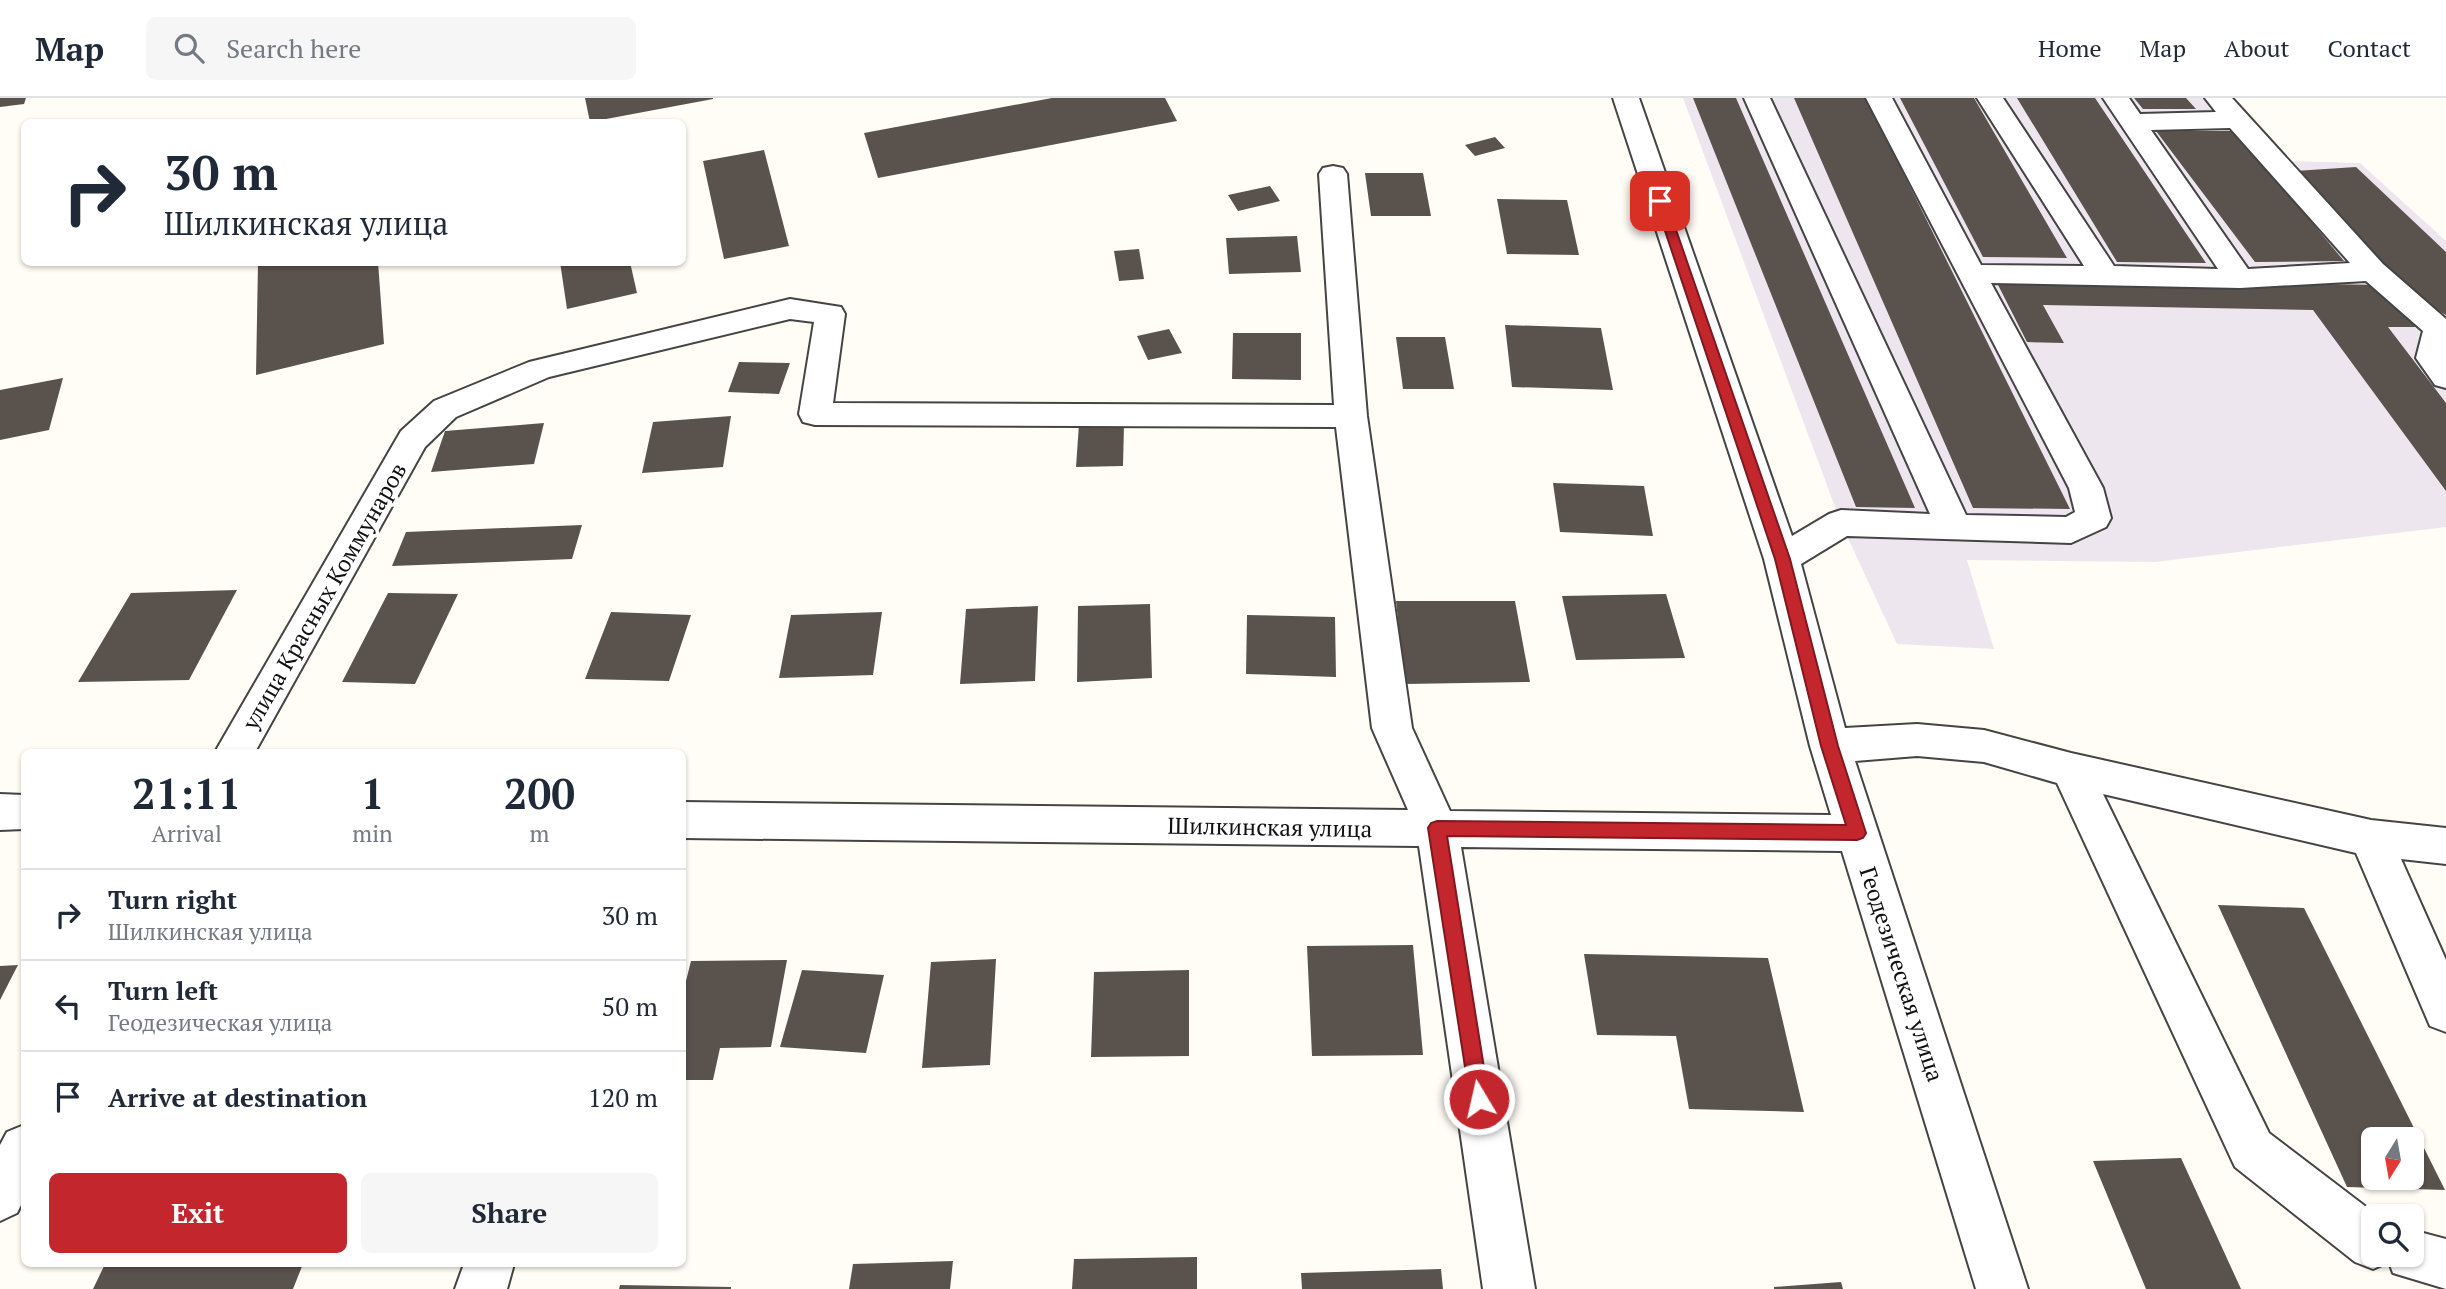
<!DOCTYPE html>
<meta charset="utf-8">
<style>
:root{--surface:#fff;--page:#f6f6f7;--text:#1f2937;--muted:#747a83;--line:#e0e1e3;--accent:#c4262e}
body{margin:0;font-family:"PT Serif",serif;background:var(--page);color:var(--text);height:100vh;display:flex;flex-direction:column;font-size:26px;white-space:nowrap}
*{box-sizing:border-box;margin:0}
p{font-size:23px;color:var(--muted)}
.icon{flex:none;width:38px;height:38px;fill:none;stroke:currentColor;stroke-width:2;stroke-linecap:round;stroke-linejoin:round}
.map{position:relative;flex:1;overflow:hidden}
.details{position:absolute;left:21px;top:651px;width:665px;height:518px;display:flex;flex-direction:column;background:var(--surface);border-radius:10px;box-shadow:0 2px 5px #0004}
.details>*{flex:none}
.hud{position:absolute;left:21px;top:21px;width:665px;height:147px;border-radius:10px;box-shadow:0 2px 5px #0004;background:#fff;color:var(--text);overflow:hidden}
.needle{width:46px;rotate:191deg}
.buttons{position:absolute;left:2361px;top:1029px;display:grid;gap:14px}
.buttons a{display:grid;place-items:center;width:63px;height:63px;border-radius:10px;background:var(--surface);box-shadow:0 2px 5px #0004;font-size:35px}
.pin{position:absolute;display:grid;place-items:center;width:60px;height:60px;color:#fff;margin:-30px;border-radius:14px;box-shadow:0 4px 10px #0006}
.me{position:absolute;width:77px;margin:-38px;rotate:351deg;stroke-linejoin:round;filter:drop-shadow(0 0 5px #0008)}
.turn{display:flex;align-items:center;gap:24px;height:147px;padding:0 28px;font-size:32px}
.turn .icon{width:91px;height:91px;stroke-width:2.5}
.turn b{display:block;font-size:49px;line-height:60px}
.eta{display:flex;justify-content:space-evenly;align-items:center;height:119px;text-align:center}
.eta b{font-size:42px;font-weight:700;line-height:49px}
.cta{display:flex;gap:14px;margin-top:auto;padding:14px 28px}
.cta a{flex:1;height:80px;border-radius:10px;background:var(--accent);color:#fff;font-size:28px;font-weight:700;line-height:80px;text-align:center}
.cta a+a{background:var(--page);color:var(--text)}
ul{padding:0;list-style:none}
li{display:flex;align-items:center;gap:21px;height:91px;padding:0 28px;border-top:2px solid var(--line)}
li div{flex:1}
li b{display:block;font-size:26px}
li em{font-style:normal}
header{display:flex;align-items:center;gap:42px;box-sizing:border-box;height:98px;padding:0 35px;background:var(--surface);border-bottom:2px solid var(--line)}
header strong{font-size:33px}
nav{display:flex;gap:38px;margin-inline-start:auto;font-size:24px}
.search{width:490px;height:63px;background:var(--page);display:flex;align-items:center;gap:18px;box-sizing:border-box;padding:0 24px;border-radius:10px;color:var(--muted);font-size:26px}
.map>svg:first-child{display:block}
</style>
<header>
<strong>Map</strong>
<div class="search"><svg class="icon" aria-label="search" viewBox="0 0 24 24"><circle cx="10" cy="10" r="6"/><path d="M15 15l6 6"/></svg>Search here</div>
<nav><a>Home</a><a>Map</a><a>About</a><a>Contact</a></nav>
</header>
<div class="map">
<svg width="2446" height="1191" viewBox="0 0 2446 1191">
<rect width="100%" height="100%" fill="#fffdf5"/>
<!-- industrial -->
<path fill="#eee6ef" d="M 1683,0 L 2232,0 L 2283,63 L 2360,65 L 2446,143 L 2446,429 L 2155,464 L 1967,462 L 1994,551 L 1897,546 L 1841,425 Z"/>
<!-- building -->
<path fill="#5a524d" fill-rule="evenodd" d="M 0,0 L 26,0 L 24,6 L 0,9 Z
M 585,0 L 713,0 L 713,1 L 590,24 Z
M 1052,0 L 1165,0 L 1177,23 L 878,80 L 864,35 Z
M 1693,0 L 1736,0 L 1915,410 L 1856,409 Z
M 1794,0 L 1866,0 L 2070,411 L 1973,410 Z
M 1900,0 L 1974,0 L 2067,160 L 1983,159 Z
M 2017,0 L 2095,0 L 2206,165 L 2117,164 Z
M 2134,0 L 2186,0 L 2196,11 L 2143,11 Z
M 2156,33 L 2236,33 L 2344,163 L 2255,164 Z
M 1495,39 L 1505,50 L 1475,58 L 1465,47 Z
M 764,52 L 789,148 L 724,161 L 703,63 Z
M 2356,69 L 2446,154 L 2446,217 L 2412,198 L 2295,73 Z
M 1365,75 L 1423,75 L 1431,118 L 1371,118 Z
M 1270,88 L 1280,103 L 1238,113 L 1228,97 Z
M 1497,101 L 1567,102 L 1579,157 L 1507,156 Z
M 1297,138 L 1301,174 L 1229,176 L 1226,140 Z
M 1139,151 L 1144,181 L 1119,183 L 1114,153 Z
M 258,164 L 378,164 L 384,246 L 256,277 Z
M 560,164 L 630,164 L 637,195 L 567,211 Z
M 1995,181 L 2385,187 L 2418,229 L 2388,229 L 2446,305 L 2446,393 L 2313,212 L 2043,207 L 2064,245 L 2027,244 Z
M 1505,227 L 1601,230 L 1613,292 L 1512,289 Z
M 1169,231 L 1182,255 L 1148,262 L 1137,238 Z
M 1233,235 L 1301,235 L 1301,282 L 1232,281 Z
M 1396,239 L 1445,239 L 1454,291 L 1403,291 Z
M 739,264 L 790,265 L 779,296 L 728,294 Z
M 63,280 L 49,332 L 0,342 L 0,292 Z
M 731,318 L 723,369 L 642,375 L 653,324 Z
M 544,325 L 534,366 L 431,374 L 445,333 Z
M 1079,326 L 1124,326 L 1123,368 L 1076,369 Z
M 1553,385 L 1644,388 L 1653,438 L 1560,434 Z
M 582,427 L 572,461 L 392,468 L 406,434 Z
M 237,492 L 189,582 L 78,584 L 131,495 Z
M 388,495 L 458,496 L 415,586 L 342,584 Z
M 1666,496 L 1685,560 L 1576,562 L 1562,498 Z
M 1396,503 L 1515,503 L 1530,584 L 1405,586 Z
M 1150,506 L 1152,580 L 1077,584 L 1078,508 Z
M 1038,508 L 1035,583 L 960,586 L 966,511 Z
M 611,514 L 691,517 L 669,583 L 585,581 Z
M 882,514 L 873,577 L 779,580 L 791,517 Z
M 1247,517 L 1335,519 L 1336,579 L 1246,576 Z
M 2218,807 L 2304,810 L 2445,1092 L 2347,1089 ZM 2373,1041 L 2412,1041 L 2412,1080 L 2373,1080 Z
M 1413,847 L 1423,957 L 1312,958 L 1307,848 Z
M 1584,856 L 1768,860 L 1804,1014 L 1689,1011 L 1676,938 L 1597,937 Z
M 996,861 L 990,967 L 922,970 L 931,864 Z
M 787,862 L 771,949 L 720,950 L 713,982 L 682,982 L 682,899 L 691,863 Z
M 18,867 L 0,902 L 0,868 Z
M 802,872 L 884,877 L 866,955 L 780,949 Z
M 1189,872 L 1189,958 L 1091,959 L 1094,874 Z
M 2181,1060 L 2241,1191 L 2146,1191 L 2093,1063 Z
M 1197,1159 L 1197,1191 L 1072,1191 L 1074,1161 Z
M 953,1163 L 950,1191 L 849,1191 L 853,1166 Z
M 105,1166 L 303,1166 L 293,1191 L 93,1191 Z
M 1441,1171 L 1443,1191 L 1302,1191 L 1301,1175 Z
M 1841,1184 L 1843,1191 L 1774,1191 L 1774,1189 Z
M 620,1187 L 731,1189 L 731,1191 L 619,1191 Z"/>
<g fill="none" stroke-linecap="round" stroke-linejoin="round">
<!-- minor casing -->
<g stroke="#444" stroke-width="4">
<path id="minor" d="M 1613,0 L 1639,0 L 1792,438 L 1829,416 L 1841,412 L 1930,416 L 1744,0 L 1770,0 L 1966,417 L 2066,419 L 2075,414 L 2069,390 L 1866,0 L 1892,0 L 1981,167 L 2084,168 L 1977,0 L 2003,0 L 2114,168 L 2218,171 L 2103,0 L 2129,0 L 2140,16 L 2216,14 L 2205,0 L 2232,0 L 2383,166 L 2446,221 L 2446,290 L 2435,287 L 2416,260 L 2423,233 L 2366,183 L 2240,190 L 1991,185 L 2103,390 L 2111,420 L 2106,429 L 2071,445 L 1847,438 L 1801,466 L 1845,630 L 1917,626 L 1984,632 L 2071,655 L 2371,722 L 2446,730 L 2446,766 L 2401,761 L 2446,862 L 2446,934 L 2430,928 L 2356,755 L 2103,696 L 2269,1035 L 2378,1118 L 2373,1118 L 2373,1157 L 2412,1157 L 2412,1132 L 2446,1141 L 2446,1191 L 2393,1175 L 2389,1164 L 2373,1171 L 2355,1164 L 2235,1069 L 2057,685 L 1984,664 L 1917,658 L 1855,663 L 2028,1191 L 1976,1191 L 1842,753 L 1461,749 L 1535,1191 L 1483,1191 L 1419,748 L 682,740 L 682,704 L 1408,712 L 1372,630 L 1336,329 L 815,327 L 803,324 L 799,316 L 814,224 L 790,221 L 549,279 L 456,319 L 425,349 L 255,654 L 215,654 L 401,333 L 434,303 L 529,264 L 790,201 L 841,209 L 845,216 L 833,305 L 1334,307 L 1319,76 L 1323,70 L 1333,68 L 1343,70 L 1347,76 L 1367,318 L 1412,630 L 1450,713 L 1831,717 L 1810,648 L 1764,461 ZM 2230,30 L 2350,165 L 2248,171 L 2151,32 Z
M 0,696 L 24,697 L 24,731 L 0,732 Z
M 24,1027 L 24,1101 L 17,1115 L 0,1123 L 0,1047 L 7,1034 Z
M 464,1166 L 514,1166 L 507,1191 L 455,1191 Z"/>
</g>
<!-- minor -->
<use href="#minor" fill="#fff" fill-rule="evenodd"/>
</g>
<!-- route -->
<path fill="#c4262e" stroke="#7f191e" stroke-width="2" d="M 1660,99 L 1666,103 L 1790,461 L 1838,648 L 1866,735 L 1863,740 L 1857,742 L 1447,738 L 1489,1001 L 1486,1008 L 1479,1011 L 1473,1008 L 1470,1001 L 1428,730 L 1431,725 L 1437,723 L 1846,727 L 1821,648 L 1775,461 L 1655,103 Z"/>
<g text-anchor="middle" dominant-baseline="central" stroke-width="7" stroke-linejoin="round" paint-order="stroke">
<!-- street labels -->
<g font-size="23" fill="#111" stroke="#fff">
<text transform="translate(324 498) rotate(-60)">улица Красных Коммунаров</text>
<text transform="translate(1270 729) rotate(1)">Шилкинская улица</text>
<text transform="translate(1902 876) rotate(72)">Геодезическая улица</text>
</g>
</g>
</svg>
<div class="buttons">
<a><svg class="needle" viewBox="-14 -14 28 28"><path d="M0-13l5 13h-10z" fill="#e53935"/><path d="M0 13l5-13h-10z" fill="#747a83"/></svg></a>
<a><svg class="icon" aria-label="search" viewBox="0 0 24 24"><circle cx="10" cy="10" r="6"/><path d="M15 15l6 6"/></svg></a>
</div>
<div class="pin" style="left:1660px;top:103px;background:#d93025"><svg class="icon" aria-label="arrive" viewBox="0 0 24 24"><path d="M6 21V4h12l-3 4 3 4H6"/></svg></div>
<svg class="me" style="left:1479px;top:1001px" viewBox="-20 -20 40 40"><circle r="17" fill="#c4262e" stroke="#fff" stroke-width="3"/><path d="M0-11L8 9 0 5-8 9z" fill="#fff"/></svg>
<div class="hud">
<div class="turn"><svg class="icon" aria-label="right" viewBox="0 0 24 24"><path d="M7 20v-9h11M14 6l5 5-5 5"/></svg><div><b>30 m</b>Шилкинская улица</div></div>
</div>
<section class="details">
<div class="eta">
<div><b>21:11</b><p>Arrival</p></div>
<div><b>1</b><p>min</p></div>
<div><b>200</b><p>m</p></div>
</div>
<ul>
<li><svg class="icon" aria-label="right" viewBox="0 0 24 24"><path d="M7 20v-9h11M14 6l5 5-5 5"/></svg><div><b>Turn right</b><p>Шилкинская улица</p></div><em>30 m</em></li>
<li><svg class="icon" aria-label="left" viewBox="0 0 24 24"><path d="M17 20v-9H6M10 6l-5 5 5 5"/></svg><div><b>Turn left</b><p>Геодезическая улица</p></div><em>50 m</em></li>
<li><svg class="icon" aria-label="arrive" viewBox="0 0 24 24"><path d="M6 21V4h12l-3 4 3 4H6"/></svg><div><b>Arrive at destination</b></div><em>120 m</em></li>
</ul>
<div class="cta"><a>Exit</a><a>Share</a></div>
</section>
</div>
